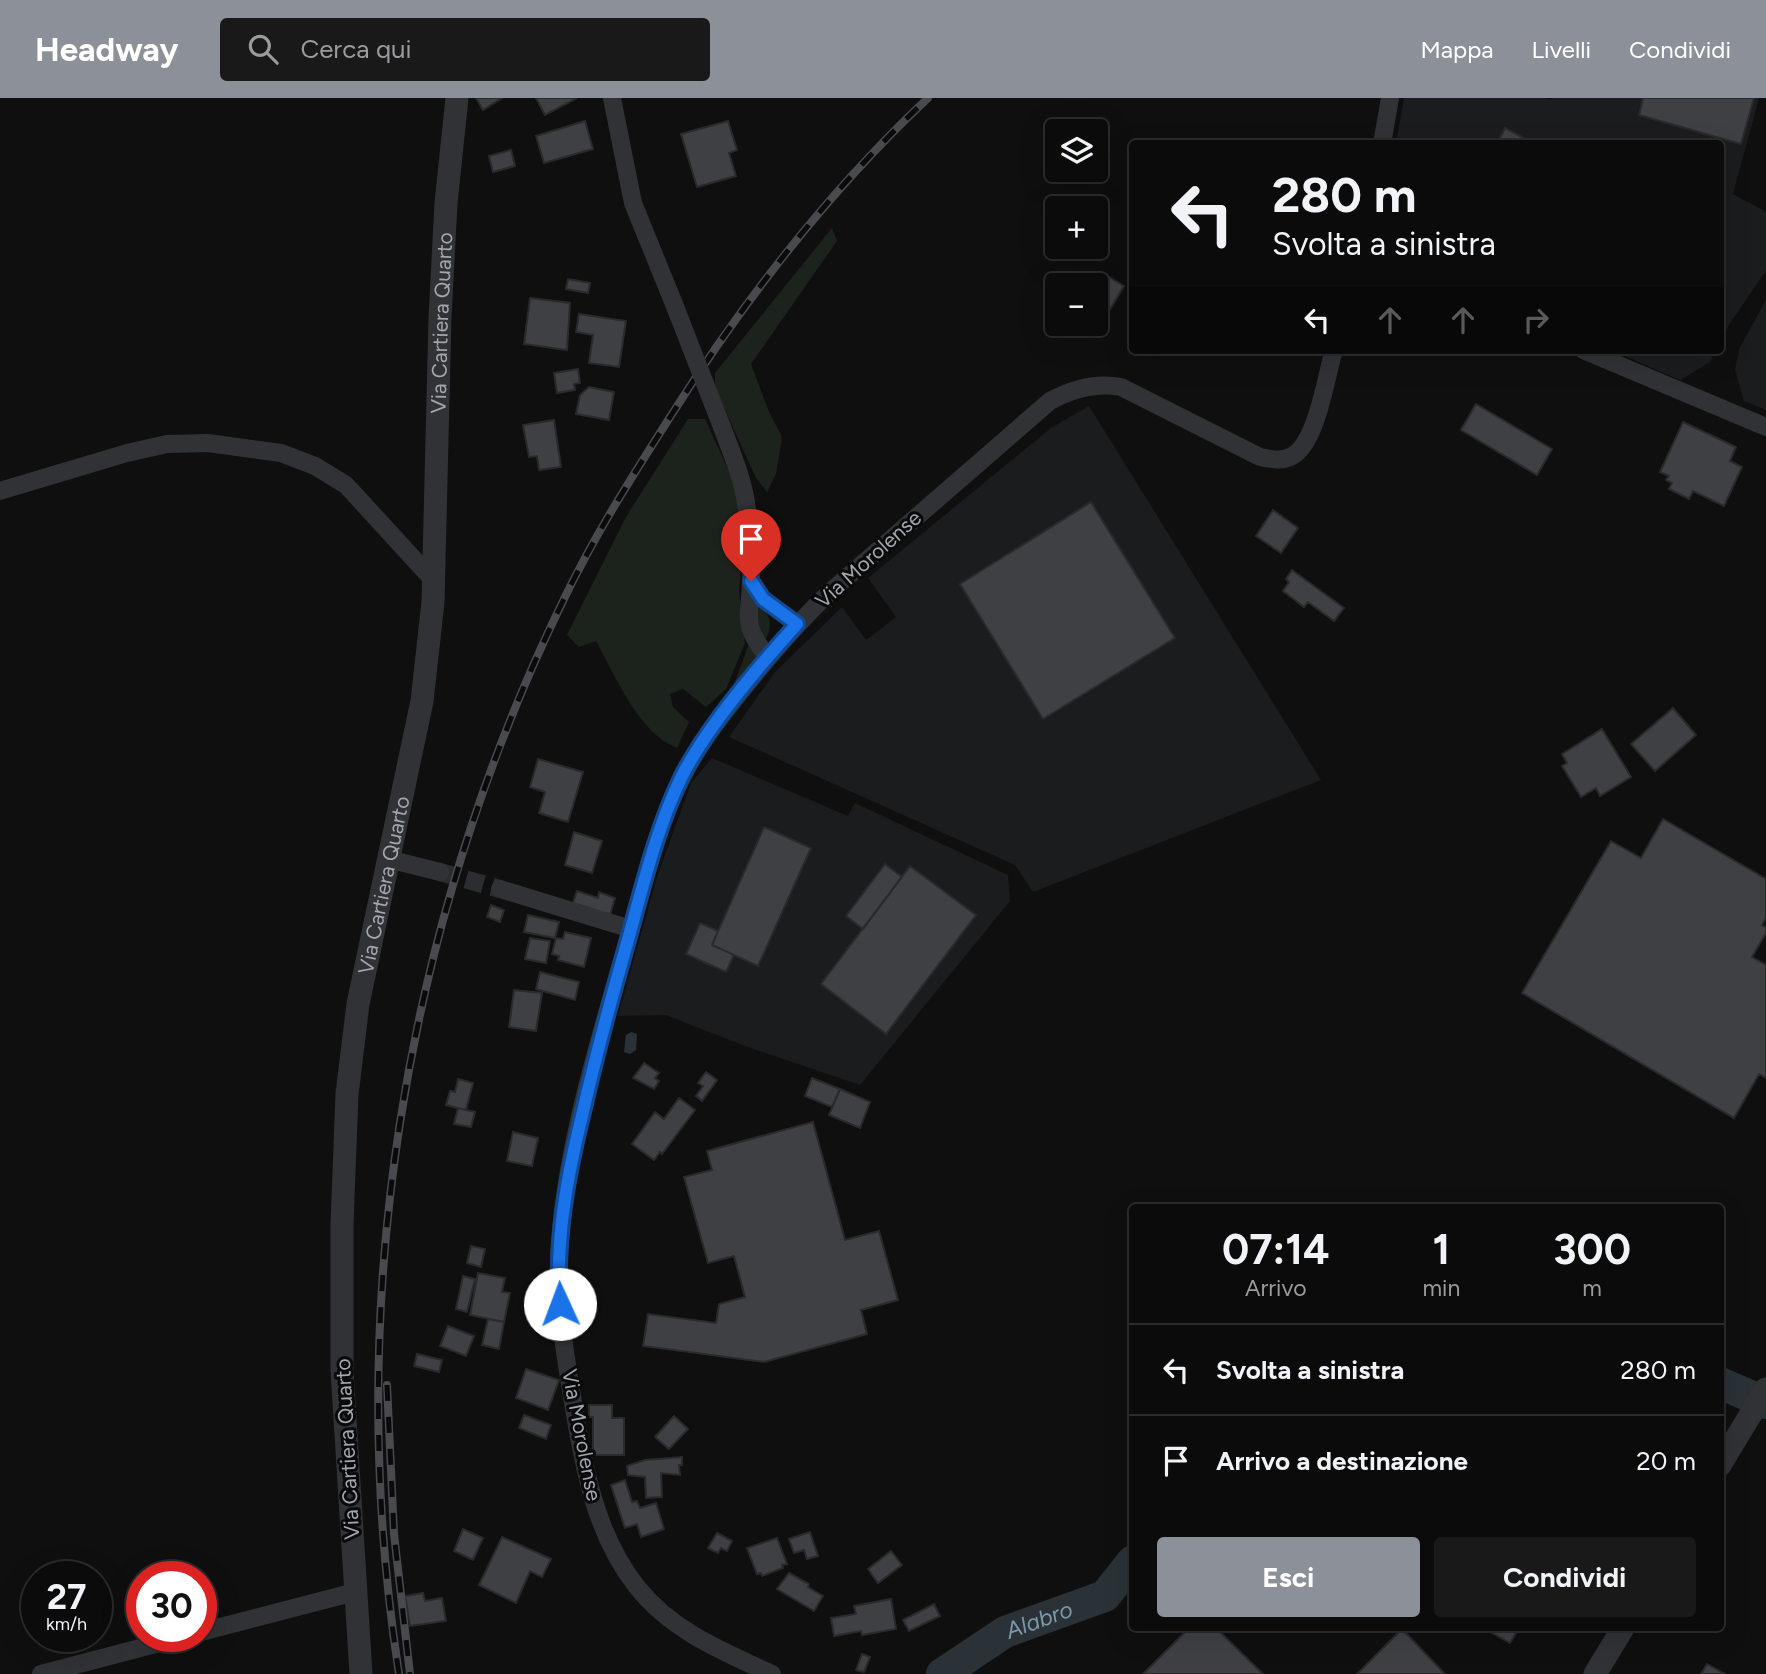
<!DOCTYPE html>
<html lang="it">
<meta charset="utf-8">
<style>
:root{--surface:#0b0b0c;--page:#19191a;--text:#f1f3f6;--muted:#9a9b9d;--line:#2b2b2d;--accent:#8c9099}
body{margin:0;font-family:Figtree,sans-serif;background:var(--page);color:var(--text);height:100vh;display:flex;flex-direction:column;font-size:26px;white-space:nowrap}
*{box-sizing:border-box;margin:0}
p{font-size:23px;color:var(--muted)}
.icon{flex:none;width:38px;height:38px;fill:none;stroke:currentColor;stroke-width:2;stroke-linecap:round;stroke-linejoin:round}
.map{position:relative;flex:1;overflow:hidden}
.drawer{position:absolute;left:1129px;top:1106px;width:595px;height:427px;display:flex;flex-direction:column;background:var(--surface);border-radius:7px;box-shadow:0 7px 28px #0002,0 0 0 2px var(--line)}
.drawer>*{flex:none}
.hud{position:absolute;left:1129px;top:42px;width:595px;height:214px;border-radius:7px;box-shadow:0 7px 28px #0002,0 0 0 2px var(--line);background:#0b0b0c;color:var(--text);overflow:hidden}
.controls{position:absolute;left:1045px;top:21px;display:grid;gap:14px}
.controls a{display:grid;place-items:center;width:63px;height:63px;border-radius:7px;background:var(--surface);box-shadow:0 7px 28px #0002,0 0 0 2px var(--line);font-size:35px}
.speed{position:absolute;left:21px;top:1463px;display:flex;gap:14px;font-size:35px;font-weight:700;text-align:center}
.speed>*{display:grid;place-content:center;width:91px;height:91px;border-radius:50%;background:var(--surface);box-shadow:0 7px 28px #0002,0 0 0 2px var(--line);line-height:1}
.speed small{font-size:18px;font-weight:400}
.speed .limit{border:10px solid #d22;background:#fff;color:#111}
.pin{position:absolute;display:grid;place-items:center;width:60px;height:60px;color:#fff;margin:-72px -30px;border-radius:50% 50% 50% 0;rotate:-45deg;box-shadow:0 0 7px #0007}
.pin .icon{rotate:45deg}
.me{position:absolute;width:77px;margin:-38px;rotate:358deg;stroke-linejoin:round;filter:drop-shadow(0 0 5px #0008)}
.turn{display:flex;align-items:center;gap:24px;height:147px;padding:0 28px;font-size:32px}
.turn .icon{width:91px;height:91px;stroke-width:2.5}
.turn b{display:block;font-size:49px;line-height:60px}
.lanes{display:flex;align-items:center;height:66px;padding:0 28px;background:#0003;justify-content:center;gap:35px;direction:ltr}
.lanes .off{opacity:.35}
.eta{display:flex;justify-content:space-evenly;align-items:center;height:119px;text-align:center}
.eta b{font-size:42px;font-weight:700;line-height:49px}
.cta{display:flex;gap:14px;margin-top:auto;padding:14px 28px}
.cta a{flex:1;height:80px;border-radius:7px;background:var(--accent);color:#fff;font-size:28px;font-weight:700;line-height:80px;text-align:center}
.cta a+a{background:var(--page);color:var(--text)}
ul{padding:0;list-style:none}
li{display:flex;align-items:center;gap:21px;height:91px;padding:0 28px;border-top:2px solid var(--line)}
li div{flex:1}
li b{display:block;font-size:26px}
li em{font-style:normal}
header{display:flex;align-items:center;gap:42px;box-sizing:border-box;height:98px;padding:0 35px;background:var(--accent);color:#fff}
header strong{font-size:33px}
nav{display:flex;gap:38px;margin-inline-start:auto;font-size:24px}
.search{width:490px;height:63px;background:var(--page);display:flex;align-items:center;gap:18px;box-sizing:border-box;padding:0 24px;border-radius:7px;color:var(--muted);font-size:26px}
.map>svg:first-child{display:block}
</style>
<header>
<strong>Headway</strong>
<div class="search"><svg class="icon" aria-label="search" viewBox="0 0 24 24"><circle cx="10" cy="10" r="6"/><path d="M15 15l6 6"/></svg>Cerca qui</div>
<nav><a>Mappa</a><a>Livelli</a><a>Condividi</a></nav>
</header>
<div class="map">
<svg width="1766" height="1576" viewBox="0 0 1766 1576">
<rect width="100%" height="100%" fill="#0f0f10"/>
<!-- built -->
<path fill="#1b1c1d" d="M 1404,0 L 1545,0 L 1551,2 L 1552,0 L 1759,0 L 1733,96 L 1766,114 L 1766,173 L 1730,225 L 1720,244 L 1720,46 L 1396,46 Z
M 1766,202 L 1766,312 L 1744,303 L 1735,272 L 1739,251 Z
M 1611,252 L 1716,252 L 1710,264 L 1680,282 Z
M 1089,308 L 1321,682 L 1033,794 L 1015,767 L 729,639 L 775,574 L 842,509 L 866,542 L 896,519 L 868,480 L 1051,330 Z
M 712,660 L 848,718 L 855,705 L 1008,777 L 1010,803 L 860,987 L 745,948 L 666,917 L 618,918 L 657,779 L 691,685 Z"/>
<!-- green -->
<path fill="#1c231c" d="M 832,130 L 837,143 L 751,266 L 769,314 L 782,339 L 776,376 L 767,394 L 756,380 L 715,290 L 715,275 Z
M 688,321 L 705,321 L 735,386 L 744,436 L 739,494 L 745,545 L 726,591 L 706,609 L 683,591 L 670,596 L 673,609 L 689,624 L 677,650 C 639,636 615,577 596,543 L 579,549 L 567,537 L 626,419 Z
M 752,497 C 766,510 777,525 764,544 L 758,539 Z
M 750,543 L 757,560 L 733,589 Z"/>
<!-- water -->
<path fill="#2a3237" d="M 631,934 L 637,936 L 636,952 L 630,956 L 624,954 L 626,937 Z"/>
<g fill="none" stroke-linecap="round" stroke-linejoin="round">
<!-- river -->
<g stroke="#2a3237" stroke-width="32">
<path d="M 1720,1285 L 1766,1305"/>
<path id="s1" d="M 942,1576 L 1005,1534 L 1105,1498 L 1132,1464"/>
</g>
</g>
<!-- building -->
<path fill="#3e4043" stroke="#2a2a2c" stroke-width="2" d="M 476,0 L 502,0 L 483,12 Z
M 536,0 L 577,0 L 545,17 Z
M 1643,0 L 1754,0 L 1741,46 L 1639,17 Z
M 585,23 L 593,51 L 544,65 L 536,38 Z
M 728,23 L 737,52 L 729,55 L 736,78 L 697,89 L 681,36 Z
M 1505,30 L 1535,46 L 1497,46 Z
M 511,52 L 515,68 L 493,74 L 489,58 Z
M 1101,174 L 1124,188 L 1103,223 L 1096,218 L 1096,187 L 1092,187 Z
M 568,181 L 590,185 L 588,195 L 566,191 Z
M 530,200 L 570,205 L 567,252 L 524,246 Z
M 579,216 L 626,223 L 619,269 L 589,265 L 593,237 L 576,234 Z
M 578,271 L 580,285 L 574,286 L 575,292 L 557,295 L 554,275 Z
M 589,289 L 614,294 L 609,322 L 576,316 L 580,297 Z
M 1476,306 L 1552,351 L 1537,377 L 1461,332 Z
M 554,322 L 561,369 L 539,372 L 537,358 L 529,359 L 523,327 Z
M 1683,324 L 1736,349 L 1730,363 L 1742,369 L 1724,408 L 1693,393 L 1689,401 L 1669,391 L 1672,385 L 1666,382 L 1669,378 L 1660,374 Z
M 1091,404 L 1175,540 L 1043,621 L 960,486 Z
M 1273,412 L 1298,430 L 1281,455 L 1256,438 Z
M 1292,472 L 1344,510 L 1334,523 L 1308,504 L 1304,509 L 1283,493 L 1289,484 L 1286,481 Z
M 1673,610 L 1696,637 L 1655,673 L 1631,646 Z
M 1602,631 L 1631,679 L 1600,698 L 1596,690 L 1581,699 L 1562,668 L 1567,665 L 1562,656 Z
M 538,661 L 583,674 L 568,724 L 539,715 L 545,694 L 530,689 Z
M 1663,721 L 1766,781 L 1766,820 L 1762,827 L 1766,829 L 1766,835 L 1752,859 L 1766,867 L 1766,980 L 1759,976 L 1734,1020 L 1522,895 L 1611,743 L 1641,760 Z
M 764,729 L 811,750 L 758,868 L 712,847 Z
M 574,734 L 602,743 L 592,775 L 565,767 Z
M 885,766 L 902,779 L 863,831 L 846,818 Z
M 910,768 L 976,817 L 886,936 L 821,886 Z
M 577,793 L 598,800 L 599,794 L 615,800 L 610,817 L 573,805 Z
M 491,807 L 504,812 L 500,824 L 487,819 Z
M 528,817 L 559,824 L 555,840 L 524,834 Z
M 700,825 L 718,833 L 712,847 L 734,857 L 726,874 L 686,856 Z
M 565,834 L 591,840 L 584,869 L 558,862 L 559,858 L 552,856 L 556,840 L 563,841 Z
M 530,840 L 550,843 L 546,865 L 525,861 Z
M 540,874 L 579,884 L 575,902 L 536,891 Z
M 514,892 L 542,895 L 536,933 L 509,929 Z
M 644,965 L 659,975 L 655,980 L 659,983 L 654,991 L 633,980 Z
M 706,974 L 717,982 L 702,1003 L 696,998 L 703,988 L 698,985 Z
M 812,980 L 840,991 L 832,1009 L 805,998 Z
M 458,981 L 473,985 L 466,1012 L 446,1007 L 450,993 L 455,994 Z
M 840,991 L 870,1004 L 860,1030 L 829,1017 Z
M 679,1000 L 695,1012 L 662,1056 L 660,1054 L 654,1062 L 632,1046 L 655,1014 L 664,1021 Z
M 458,1010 L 475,1014 L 471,1029 L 454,1026 Z
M 813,1024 L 845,1142 L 879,1133 L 898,1202 L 861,1212 L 867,1236 L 764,1264 L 643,1248 L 648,1216 L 716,1225 L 719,1206 L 745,1199 L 734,1158 L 708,1165 L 684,1079 L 712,1072 L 707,1053 Z
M 513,1034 L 538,1040 L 532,1068 L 507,1063 Z
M 471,1148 L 485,1151 L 481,1169 L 467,1165 Z
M 478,1175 L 505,1180 L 502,1194 L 510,1195 L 504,1224 L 470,1217 Z
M 463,1178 L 475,1181 L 467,1214 L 456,1211 Z
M 488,1221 L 504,1224 L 499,1251 L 482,1247 Z
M 448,1228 L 474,1238 L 466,1258 L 440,1248 Z
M 417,1256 L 442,1262 L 439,1274 L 414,1268 Z
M 526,1271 L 559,1282 L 548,1312 L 516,1300 Z
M 589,1307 L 612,1307 L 612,1320 L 624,1320 L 624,1357 L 593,1357 L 593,1319 L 589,1319 Z
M 524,1317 L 551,1327 L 546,1341 L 519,1330 Z
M 674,1318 L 688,1331 L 669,1351 L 655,1339 Z
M 682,1359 L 682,1367 L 679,1367 L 680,1377 L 661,1375 L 662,1399 L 646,1400 L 645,1379 L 628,1377 L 627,1368 L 645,1362 Z
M 625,1382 L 632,1404 L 637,1403 L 640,1410 L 656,1405 L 664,1431 L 641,1439 L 637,1426 L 625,1430 L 611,1387 Z
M 463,1431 L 483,1440 L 473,1462 L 454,1453 Z
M 810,1434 L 818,1458 L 807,1461 L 804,1452 L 794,1455 L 789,1441 Z
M 717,1435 L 732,1443 L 727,1453 L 721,1450 L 718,1455 L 708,1450 Z
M 502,1439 L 551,1461 L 542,1479 L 530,1473 L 516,1505 L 479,1487 Z
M 777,1440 L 787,1466 L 782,1467 L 783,1470 L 762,1478 L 761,1475 L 757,1476 L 747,1450 Z
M 891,1453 L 902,1467 L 878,1485 L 868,1471 Z
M 789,1475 L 809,1486 L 808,1489 L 823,1498 L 814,1513 L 777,1491 Z
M 423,1495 L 425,1503 L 442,1500 L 446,1523 L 410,1528 L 405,1498 Z
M 891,1501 L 896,1531 L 862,1537 L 861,1533 L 834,1538 L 831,1520 L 856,1516 L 854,1508 Z
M 934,1506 L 940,1518 L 909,1533 L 903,1522 Z
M 1189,1530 L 1216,1530 L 1263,1576 L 1143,1576 Z
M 1483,1530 L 1519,1530 L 1510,1545 Z
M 1402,1531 L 1445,1576 L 1357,1576 Z
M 862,1556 L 870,1559 L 864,1574 L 856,1572 Z
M 1707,1566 L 1725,1576 L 1701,1576 Z"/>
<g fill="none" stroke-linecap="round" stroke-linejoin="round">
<!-- minor-tunnel -->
<path stroke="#2c2d30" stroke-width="18" stroke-dasharray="18 9" stroke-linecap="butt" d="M 440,774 L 500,791"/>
<!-- minor -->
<path stroke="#313235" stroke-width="18" d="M 612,0 L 633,105 L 674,206
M 1382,46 L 1390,0
M 1583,252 L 1766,329
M 722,329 C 732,356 744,383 747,412 C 750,435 752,460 751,483 C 750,521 741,526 768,559
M 0,393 L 127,355 L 167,346 L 208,345 L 281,355 L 315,368 L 346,387 L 434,483
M 751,483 L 763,501 L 797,526
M 388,761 L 440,774
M 500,791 L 631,831
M 201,1534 L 355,1494
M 41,1576 L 186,1538
M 772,1576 C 722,1553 672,1533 637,1489 C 599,1441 586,1381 576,1322 C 567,1269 557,1214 559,1161 C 563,1058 599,943 627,845 C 643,788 657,726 685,674 C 698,648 716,625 734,602 C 764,564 794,528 829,495 L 1050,303 C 1072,291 1096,284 1121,289 L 1260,359 C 1271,361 1282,364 1292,358 C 1317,345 1326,278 1334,252"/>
<!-- tertiary -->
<g stroke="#313235" stroke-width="23">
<path d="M 1720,1367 L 1766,1291"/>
<path id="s2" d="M 361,1576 L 342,1273 L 342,1126 L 347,996 L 358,906 L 422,603 L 433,504 L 440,219 L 446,105 L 457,0"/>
<path d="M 1595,1576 L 1623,1530"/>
</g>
<!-- rail casing -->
<g stroke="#484a4e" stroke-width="8">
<path id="rail" d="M 387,1287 L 394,1436 L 410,1576
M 399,1576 C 343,1212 402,834 563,503 C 594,438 633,377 672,316 C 745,201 828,94 928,0"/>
</g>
<!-- rail -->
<use href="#rail" stroke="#0a0a0b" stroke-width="5" stroke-dasharray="16" stroke-linecap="butt"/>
<!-- minor-bridge -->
<path stroke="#313235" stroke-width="18" d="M 674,206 L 722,329"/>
</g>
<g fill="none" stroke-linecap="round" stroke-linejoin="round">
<!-- route casing -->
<g stroke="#114b97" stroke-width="18">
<path id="route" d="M 560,1206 C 555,1143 567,1079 582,1018 C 595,961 610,905 626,849 C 642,792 656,731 682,678 C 708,627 758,569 797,526 L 763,501 L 751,483"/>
</g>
<!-- route -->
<use href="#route" stroke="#1a73e8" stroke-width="12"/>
</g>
<g text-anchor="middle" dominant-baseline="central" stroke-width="6" stroke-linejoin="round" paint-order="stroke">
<!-- street labels -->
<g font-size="21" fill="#a2a7b0" stroke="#0a0a0b">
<text stroke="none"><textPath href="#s2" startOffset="1360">Via Cartiera Quarto</textPath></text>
<text transform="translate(868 461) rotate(-42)">Via Morolense</text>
<text stroke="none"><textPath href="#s2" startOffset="793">Via Cartiera Quarto</textPath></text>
<text transform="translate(582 1337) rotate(79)">Via Morolense</text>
<text transform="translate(347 1351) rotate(-93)">Via Cartiera Quarto</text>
</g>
<!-- water labels -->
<g font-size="23" font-style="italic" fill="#7c97a8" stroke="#0a0a0b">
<text stroke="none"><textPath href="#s1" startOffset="112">Alabro</textPath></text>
</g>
</g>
</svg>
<div class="controls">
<a><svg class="icon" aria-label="layers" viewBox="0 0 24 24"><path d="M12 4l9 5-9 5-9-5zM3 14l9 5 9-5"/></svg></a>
<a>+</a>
<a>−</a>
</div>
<div class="speed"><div>27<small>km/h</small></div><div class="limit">30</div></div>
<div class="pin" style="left:751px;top:483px;background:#d93025"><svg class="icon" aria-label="arrive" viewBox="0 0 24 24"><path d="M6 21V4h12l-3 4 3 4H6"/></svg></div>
<svg class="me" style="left:560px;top:1206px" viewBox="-20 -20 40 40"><circle r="19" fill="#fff"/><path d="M0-13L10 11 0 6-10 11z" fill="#1a73e8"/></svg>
<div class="hud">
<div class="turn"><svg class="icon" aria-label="left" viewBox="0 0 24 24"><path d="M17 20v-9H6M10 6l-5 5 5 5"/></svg><div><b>280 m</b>Svolta a sinistra</div></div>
<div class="lanes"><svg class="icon" aria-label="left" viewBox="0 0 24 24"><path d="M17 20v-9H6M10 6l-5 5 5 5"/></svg><svg class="icon off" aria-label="ahead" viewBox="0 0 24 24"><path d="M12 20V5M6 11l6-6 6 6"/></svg><svg class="icon off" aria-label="ahead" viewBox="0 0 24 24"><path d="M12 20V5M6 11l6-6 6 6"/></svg><svg class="icon off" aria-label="right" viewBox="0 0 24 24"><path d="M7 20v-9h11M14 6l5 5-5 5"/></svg></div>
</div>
<section class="drawer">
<div class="eta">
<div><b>07:14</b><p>Arrivo</p></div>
<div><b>1</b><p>min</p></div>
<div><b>300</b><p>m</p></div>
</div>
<ul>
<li><svg class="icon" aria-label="left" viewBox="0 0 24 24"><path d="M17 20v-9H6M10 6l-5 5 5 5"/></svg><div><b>Svolta a sinistra</b></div><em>280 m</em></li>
<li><svg class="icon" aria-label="arrive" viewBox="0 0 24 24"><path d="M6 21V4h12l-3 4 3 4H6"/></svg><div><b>Arrivo a destinazione</b></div><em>20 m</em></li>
</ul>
<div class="cta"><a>Esci</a><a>Condividi</a></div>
</section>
</div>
